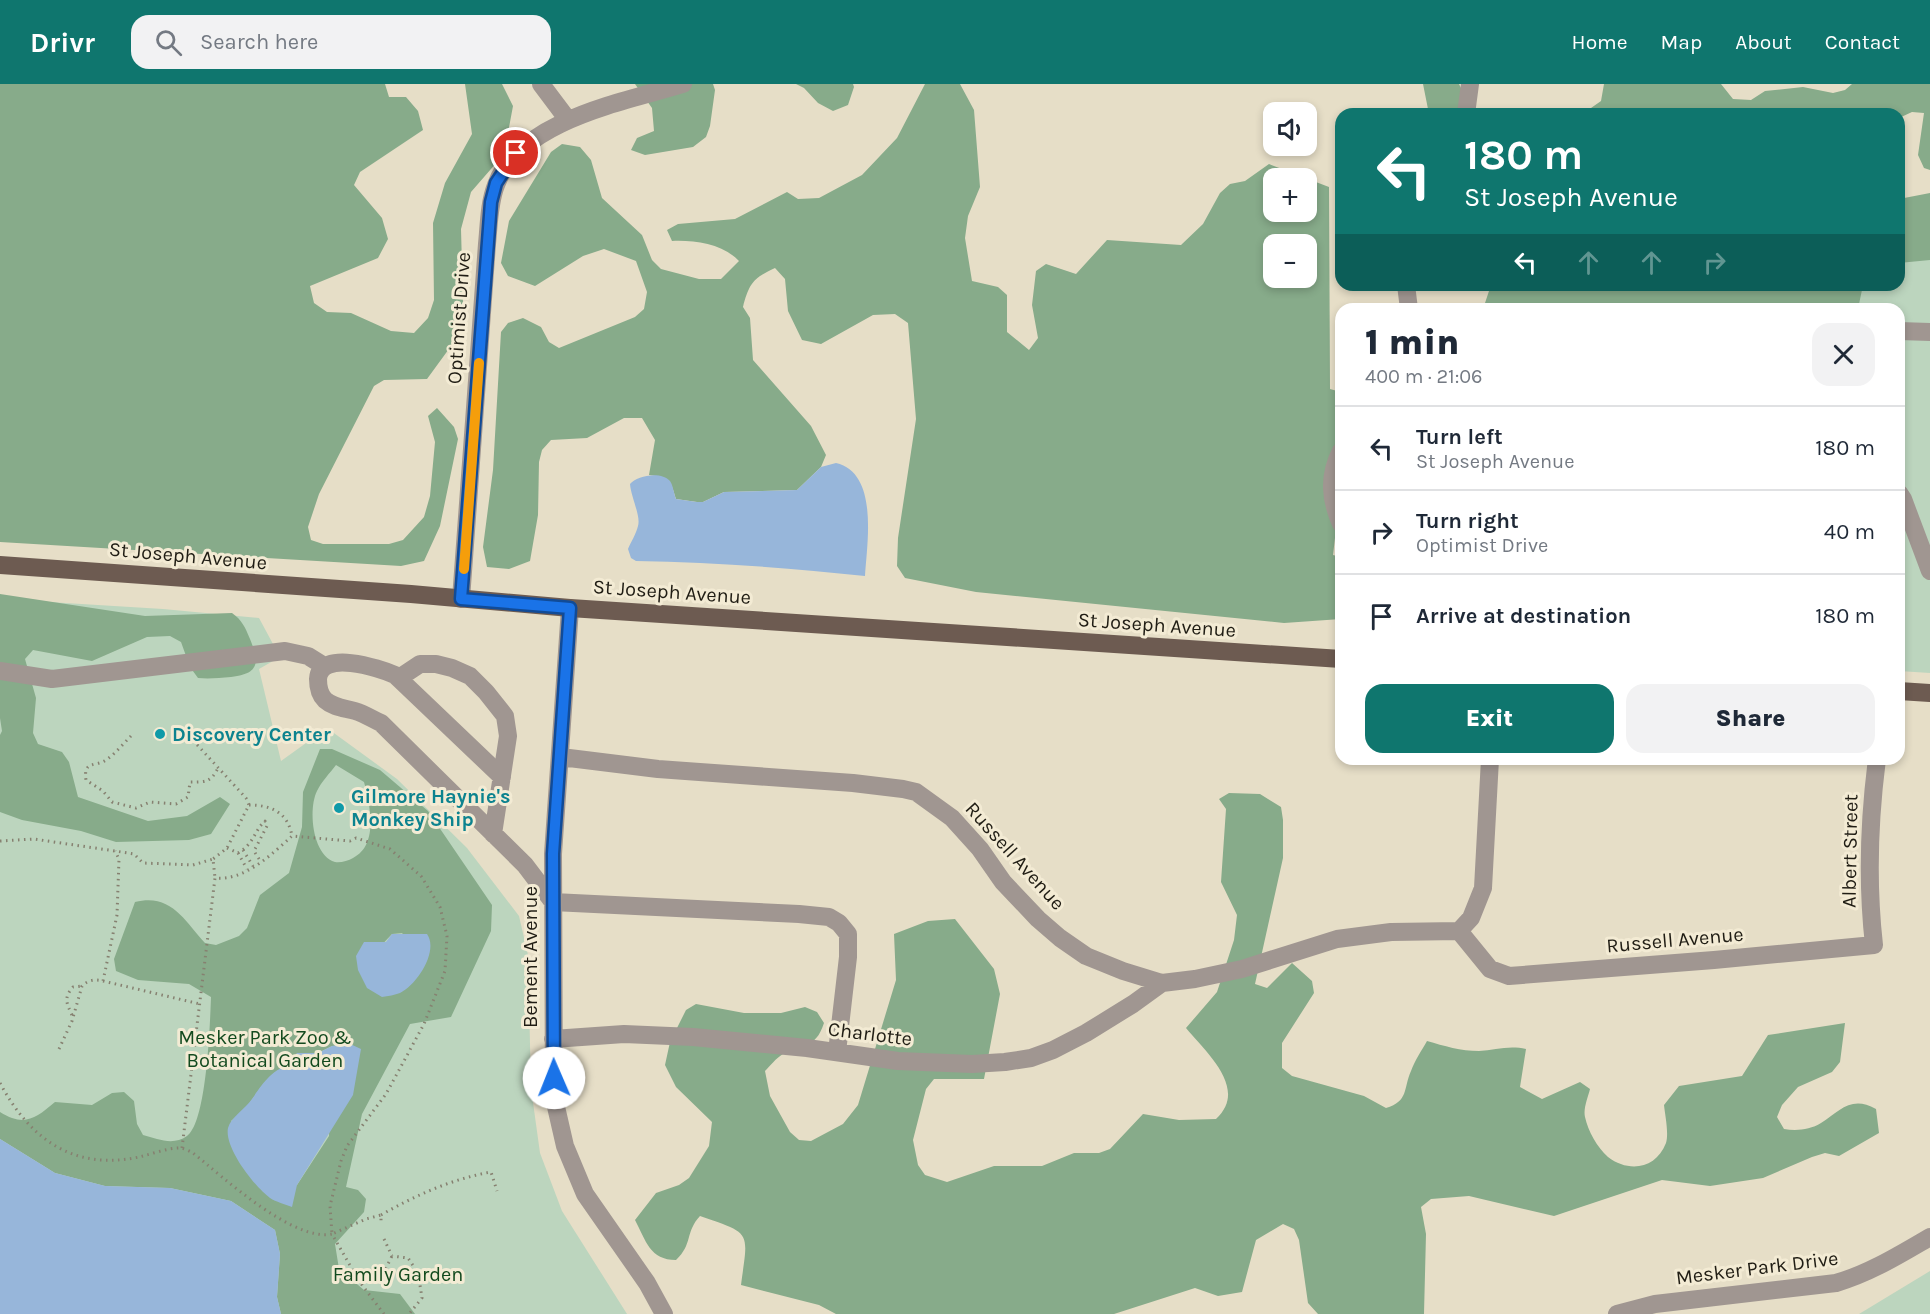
<!DOCTYPE html>
<meta charset="utf-8">
<style>
:root{--surface:#fff;--page:#f2f2f3;--text:#1f2937;--muted:#747a83;--line:#e0e1e3;--accent:#0f766e}
body{margin:0;font-family:Karla,sans-serif;background:var(--page);color:var(--text);height:100vh;display:flex;flex-direction:column;font-size:22px;white-space:nowrap}
*{box-sizing:border-box;margin:0}
p{font-size:20px;color:var(--muted)}
.icon{flex:none;width:33px;height:33px;fill:none;stroke:currentColor;stroke-width:2;stroke-linecap:round;stroke-linejoin:round}
.map{position:relative;flex:1;overflow:hidden}
.side{position:absolute;left:1335px;top:219px;width:570px;height:462px;display:flex;flex-direction:column;background:var(--surface);border-radius:18px;box-shadow:0 3px 9px #0003}
.side>*{flex:none}
.top-card{position:absolute;left:1335px;top:24px;width:570px;height:183px;border-radius:18px;box-shadow:0 3px 9px #0003;background:#0f766e;color:#fff;overflow:hidden}
.controls{position:absolute;left:1263px;top:18px;display:grid;gap:12px}
.controls a{display:grid;place-items:center;width:54px;height:54px;border-radius:12px;background:var(--surface);box-shadow:0 3px 9px #0003;font-size:30px}
.pin{position:absolute;display:grid;place-items:center;width:51px;height:51px;color:#fff;margin:-26px;border:3px solid #fff;border-radius:50%;box-shadow:0 2px 6px #0007}
.me{position:absolute;width:66px;margin:-33px;rotate:359deg;stroke-linejoin:round;filter:drop-shadow(0 0 4px #0008)}
.turn{display:flex;align-items:center;gap:21px;height:126px;padding:0 30px;font-size:27px}
.turn .icon{width:78px;height:78px;stroke-width:2.5}
.turn b{display:block;font-size:42px;line-height:51px}
.lanes{display:flex;align-items:center;height:57px;padding:0 30px;background:#0003;justify-content:center;gap:30px;direction:ltr}
.lanes .off{opacity:.35}
.round{display:grid;place-items:center;flex:none;width:63px;height:63px;border-radius:18px;background:var(--page)}
.summary{display:flex;align-items:center;justify-content:space-between;height:102px;padding:0 30px}
h1{font-size:36px;font-weight:800;line-height:45px}
.primary-button{display:flex;gap:12px;margin-top:auto;padding:12px 30px}
.primary-button a{flex:1;height:69px;border-radius:18px;background:var(--accent);color:#fff;font-size:24px;font-weight:800;line-height:69px;text-align:center}
.primary-button a+a{background:var(--page);color:var(--text)}
ul{padding:0;list-style:none}
li{display:flex;align-items:center;gap:18px;height:84px;padding:0 30px;border-top:2px solid var(--line)}
li div{flex:1}
li b{display:block;font-size:22px}
li em{font-style:normal}
header{display:flex;align-items:center;gap:36px;box-sizing:border-box;height:84px;padding:0 30px;background:var(--accent);color:#fff}
header strong{font-size:28px}
nav{display:flex;gap:33px;margin-inline-start:auto;font-size:21px}
.search{width:420px;height:54px;background:var(--page);display:flex;align-items:center;gap:15px;box-sizing:border-box;padding:0 21px;border-radius:18px;color:var(--muted);font-size:22px}
.map>svg:first-child{display:block}
</style>
<header>
<strong>Drivr</strong>
<div class="search"><svg class="icon" aria-label="search" viewBox="0 0 24 24"><circle cx="10" cy="10" r="6"/><path d="M15 15l6 6"/></svg>Search here</div>
<nav><a>Home</a><a>Map</a><a>About</a><a>Contact</a></nav>
</header>
<div class="map">
<svg width="1930" height="1230" viewBox="0 0 1930 1230">
<rect width="100%" height="100%" fill="#e6dec7"/>
<!-- green -->
<path fill="#bcd5be" d="M 1899,168 L 1930,169 L 1930,589 L 1899,587 L 1899,225 L 1823,225 L 1824,201 L 1899,201 Z
M 0,515 L 163,525 L 259,534 L 280,573 L 259,585 L 281,677 L 327,644 L 397,695 L 467,764 L 519,832 L 528,871 L 531,1004 L 540,1069 L 562,1127 L 627,1230 L 0,1230 Z
M 1930,1187 L 1930,1230 L 1859,1230 Z"/>
<!-- forest -->
<path fill="#87ab8a" fill-rule="evenodd" d="M 0,0 L 385,0 L 389,13 L 406,13 L 418,27 L 423,46 L 360,88 L 354,101 L 382,134 L 388,155 L 378,174 L 310,202 L 314,219 L 327,228 L 351,229 L 391,247 L 414,249 L 428,234 L 434,216 L 433,139 L 445,99 L 472,50 L 465,0 L 502,0 L 513,22 L 504,70 L 471,108 L 461,145 L 463,218 L 454,258 L 427,295 L 384,296 L 374,302 L 319,410 L 308,443 L 311,456 L 323,460 L 389,460 L 403,456 L 424,433 L 430,412 L 435,358 L 428,332 L 437,324 L 454,343 L 458,355 L 440,442 L 424,477 L 401,482 L 0,458 Z
M 635,0 L 713,0 L 715,6 L 710,42 L 706,53 L 693,63 L 645,71 L 631,66 L 637,54 L 654,47 L 652,24 Z
M 796,0 L 853,0 L 854,3 L 848,21 L 833,27 L 818,19 L 804,4 Z
M 925,0 L 960,0 L 974,26 L 980,103 L 968,132 L 965,154 L 972,197 L 998,203 L 1007,211 L 1007,248 L 1029,266 L 1038,254 L 1032,221 L 1036,187 L 1046,180 L 1076,190 L 1107,156 L 1181,161 L 1203,140 L 1220,109 L 1230,100 L 1245,97 L 1269,80 L 1329,103 L 1330,305 L 1341,308 L 1341,442 L 1335,454 L 1333,471 L 1341,473 L 1341,535 L 1284,539 L 976,508 L 905,494 L 897,482 L 898,454 L 916,335 L 908,239 L 895,230 L 873,231 L 821,260 L 802,256 L 788,227 L 785,195 L 775,184 C 753,194 749,200 743,223 L 750,234 L 753,276 L 811,342 L 826,371 L 821,383 L 797,406 L 724,408 L 703,418 L 697,418 L 676,415 C 670,395 670,394 649,391 L 655,356 L 642,334 L 624,334 L 587,354 L 551,356 L 542,366 L 539,378 L 538,431 L 530,477 L 509,485 L 487,483 L 483,463 L 493,386 L 501,248 L 508,239 L 523,234 L 541,243 L 549,258 L 559,264 L 635,233 L 644,225 L 647,208 L 636,177 L 604,165 L 583,172 L 535,202 L 508,192 L 501,179 L 509,137 L 551,68 L 562,60 L 580,63 L 591,76 L 602,114 L 642,151 L 652,176 L 661,185 L 699,195 L 721,195 L 739,177 C 723,160 695,156 672,157 L 667,146 L 678,140 L 735,135 L 787,108 L 798,115 L 819,114 L 862,91 L 897,54 ZM 1274,94 L 1306,94 L 1306,128 L 1274,128 ZM 1274,160 L 1306,160 L 1306,194 L 1274,194 Z
M 1423,0 L 1459,0 L 1465,12 L 1481,30 L 1429,30 Z
M 1604,0 L 1721,0 L 1733,15 L 1751,16 L 1765,7 L 1803,3 L 1833,9 L 1845,6 L 1852,0 L 1930,0 L 1930,86 L 1924,84 L 1918,71 L 1924,29 L 1912,28 L 1899,34 L 1899,30 L 1562,30 L 1591,24 L 1601,17 Z
M 1930,109 L 1930,176 L 1899,179 L 1899,115 Z
M 1488,201 L 1863,201 L 1858,225 L 1483,225 L 1489,207 Z
M 0,510 L 145,532 L 232,529 C 242,536 245,543 250,555 C 260,579 259,590 231,593 C 219,594 209,595 198,594 L 190,583 L 181,558 L 170,552 L 147,553 L 92,577 L 33,566 L 25,575 L 36,614 L 33,649 L 38,660 L 62,668 L 69,678 L 78,713 L 148,737 L 187,732 L 220,713 L 230,720 L 211,750 L 189,756 L 116,758 L 81,747 L 22,736 L 0,728 L 0,651 L 2,647 L 0,634 Z
M 320,665 L 332,665 L 380,686 L 428,727 L 492,821 L 491,847 L 451,933 L 410,940 L 362,1030 L 346,1103 L 358,1106 L 366,1115 L 364,1128 L 335,1160 L 339,1185 L 364,1206 L 400,1210 L 415,1230 L 281,1230 L 277,1213 L 280,1170 L 275,1146 L 231,1117 L 170,1104 L 105,1102 L 55,1089 L 0,1055 L 0,1028 C 24,1043 35,1035 55,1018 L 92,1021 L 112,1009 L 124,1008 L 134,1017 L 137,1040 L 143,1051 C 158,1055 173,1062 187,1052 C 207,1038 210,939 211,913 L 189,900 L 138,896 L 116,887 L 114,875 L 135,818 C 171,809 184,836 205,859 L 216,861 L 239,852 L 247,844 L 260,811 L 289,789 L 302,743 L 303,708 ZM 336,681 L 364,698 C 370,721 379,761 353,774 C 348,777 340,779 335,778 C 312,771 308,725 317,707 C 321,698 330,689 336,681 ZM 403,849 L 358,886 L 392,850 ZM 332,962 L 329,1052 L 297,1101 L 231,1037 C 237,1032 243,1027 248,1021 C 262,1003 270,986 292,980 L 297,969 L 318,969 Z
M 1229,709 L 1260,710 L 1281,723 L 1283,736 L 1283,774 L 1255,900 L 1267,904 L 1292,879 L 1312,897 L 1314,909 L 1282,959 L 1282,984 L 1292,992 L 1364,1012 L 1386,1024 C 1409,1017 1403,1005 1411,987 C 1415,976 1422,966 1427,957 C 1444,962 1461,967 1479,967 C 1495,966 1509,961 1526,965 L 1520,1003 L 1542,1015 L 1580,998 L 1590,1005 C 1588,1013 1583,1025 1585,1033 C 1588,1047 1597,1063 1608,1073 C 1629,1089 1656,1085 1666,1059 C 1669,1049 1665,1031 1664,1021 L 1679,1002 L 1742,992 L 1768,951 L 1845,939 L 1840,978 L 1832,988 L 1798,1003 L 1782,1021 L 1777,1033 L 1784,1045 C 1796,1047 1810,1046 1821,1039 C 1840,1027 1851,1011 1876,1025 L 1879,1049 L 1839,1072 L 1825,1069 L 1812,1073 L 1763,1094 L 1710,1102 L 1662,1096 L 1554,1132 L 1469,1112 L 1431,1115 L 1421,1123 L 1426,1150 L 1424,1230 L 1318,1230 L 1308,1219 L 1299,1156 L 1294,1145 L 1283,1140 L 1256,1156 L 1242,1208 L 1218,1212 L 1195,1204 L 1114,1230 L 836,1230 L 819,1221 L 741,1201 C 748,1147 753,1150 700,1132 C 685,1148 693,1160 676,1176 C 650,1176 646,1157 635,1136 L 656,1109 L 679,1101 L 689,1094 L 709,1062 L 712,1038 L 676,1003 L 665,981 L 670,958 L 686,926 L 696,920 L 744,929 L 781,929 L 805,923 L 817,928 L 824,939 C 815,967 802,957 783,970 C 776,974 770,982 765,987 L 770,1012 L 790,1048 L 799,1056 L 811,1057 L 843,1040 L 858,1021 L 896,896 L 894,850 L 928,837 L 955,835 L 994,885 L 1000,910 L 984,995 L 934,995 L 926,1005 L 913,1056 L 918,1081 L 925,1091 L 947,1098 L 994,1082 L 1042,1082 L 1074,1069 L 1099,1069 L 1110,1065 L 1143,1030 L 1179,1036 L 1216,1035 C 1249,1005 1206,968 1186,944 L 1217,908 L 1234,856 L 1237,831 L 1221,798 L 1226,725 L 1219,715 Z"/>
<!-- water -->
<path fill="#97b6da" d="M 836,379 C 879,389 867,459 865,492 C 790,484 713,478 636,477 L 631,474 L 628,465 C 631,458 636,450 638,442 C 641,432 631,413 630,400 C 637,391 662,387 670,397 C 673,401 674,410 676,415 L 697,418 L 703,418 L 724,408 L 797,406 L 821,383 Z
M 392,850 L 427,850 C 439,867 417,901 400,909 C 395,911 388,912 382,913 L 367,904 L 358,886 L 356,872 L 364,858 L 386,858 Z
M 348,959 L 361,965 L 353,1011 L 297,1101 L 292,1123 C 285,1120 276,1118 270,1114 C 255,1103 224,1064 228,1044 C 231,1033 245,1025 252,1015 C 263,999 272,985 292,980 L 297,969 L 318,969 L 332,962 Z
M 0,1055 L 55,1089 L 105,1102 L 170,1104 L 231,1117 L 275,1146 L 280,1170 L 277,1213 L 281,1230 L 0,1230 Z"/>
<g fill="none" stroke-linecap="round" stroke-linejoin="round">
<!-- path -->
<path stroke="#868070" stroke-width="3" stroke-dasharray="1.5 4.5" stroke-linecap="butt" d="M 131,652 C 123,660 115,670 106,676 C 96,683 83,676 86,696 L 103,707 L 112,718 L 136,724 L 150,718 L 176,720 L 188,713 L 190,698 C 206,698 211,698 218,684
M 189,652 L 246,714 L 249,721 L 227,764 L 213,775
M 249,721 C 272,721 288,729 292,752
M 0,757 L 34,755 L 115,767 L 134,770 L 143,779 L 193,781 L 213,775 L 215,794
M 227,764 L 238,769 C 254,760 254,747 265,737 L 267,742 L 254,767 L 261,778
M 243,766 L 253,782
M 238,769 L 247,785
M 103,897 L 200,920
M 72,931 C 67,920 63,914 73,903 L 82,902
M 59,965 L 72,937 L 82,902 C 88,896 95,895 103,897 L 117,831 L 119,775 L 115,767
M 0,999 C 30,1055 73,1087 139,1073 C 152,1070 167,1064 180,1064 C 184,1064 189,1067 193,1069 C 223,1093 293,1158 332,1150 L 359,1197 L 384,1230
M 182,1064 L 215,794 C 245,797 272,770 292,752 L 350,757 L 356,754 L 390,765 L 421,792 L 440,823 L 447,852 L 445,887 L 424,940 L 386,1010 L 347,1062 L 341,1077 L 330,1122 L 332,1150 L 366,1135 L 381,1131 L 381,1140
M 381,1131 C 416,1111 452,1095 491,1088 L 497,1107
M 384,1155 L 392,1172 L 408,1174 L 420,1192 L 420,1201 L 422,1214 L 409,1230
M 371,1191 L 383,1190 L 392,1172
M 359,1197 L 365,1194"/>
<!-- minor -->
<path stroke="#a09691" stroke-width="18" d="M 541,0 L 568,36
M 1466,30 L 1470,0
M 1406,201 L 1409,225
M 1899,247 L 1930,248
M 1341,367 C 1328,392 1330,415 1341,440
M 1899,409 L 1903,415 L 1930,487
M 461,515 L 487,160 C 489,140 489,119 496,101 C 520,36 624,18 683,0
M 570,524 L 553,770 L 554,1014 L 565,1062 L 585,1110 L 647,1199 L 664,1230
M 0,587 L 52,595 L 285,567 L 308,572 L 324,582
M 399,594 L 420,580 L 436,580 L 452,584 L 470,592 L 486,608 L 505,632 L 508,652 L 493,750
M 561,673 L 658,685 L 853,699 L 903,705 L 916,708 L 952,734 L 980,765 L 1003,798 L 1038,835 L 1060,854 L 1086,872 L 1123,887 L 1162,899 L 1195,895 L 1242,885 L 1337,855 L 1391,848 L 1459,847
M 502,693 L 395,591 C 379,584 320,565 318,595 C 318,603 319,610 325,616 C 334,624 345,624 355,627 C 365,630 372,635 381,639 L 525,781 L 553,818 L 799,830 L 829,833 L 839,839 L 848,850 L 848,873 L 837,968
M 1459,847 L 1490,885 L 1509,892 L 1714,876 L 1874,861 C 1867,799 1869,737 1877,675
M 1459,847 L 1471,834 L 1483,804 L 1490,675
M 553,955 L 624,950 L 693,953 L 807,964 L 898,977 L 972,980 L 1005,978 L 1031,974 L 1053,966 L 1086,949 L 1133,920 L 1162,899
M 1617,1230 L 1655,1220 L 1836,1199 C 1870,1189 1899,1171 1930,1153"/>
<!-- major -->
<path stroke="#6d5b51" stroke-width="18" d="M 0,481 L 411,510 L 570,524 L 1341,575
M 1899,607 L 1930,609"/>
</g>
<g fill="none" stroke-linecap="round" stroke-linejoin="round">
<!-- route casing -->
<g stroke="#114b97" stroke-width="15">
<path id="route" d="M 516,69 L 496,99 L 491,118 L 461,515 L 570,524 L 553,770 L 554,994"/>
</g>
<!-- route -->
<use href="#route" stroke="#1a73e8" stroke-width="10"/>
<!-- slow -->
<path stroke="#f59e0b" stroke-width="10" d="M 464,485 L 479,279"/>
</g>
<!-- markers -->
<g fill="#0f9aa8" stroke="#f3ebd4" stroke-width="2">
<circle cx="160" cy="650" r="6"/>
<circle cx="339" cy="724" r="6"/>
</g>
<g text-anchor="middle" dominant-baseline="central" stroke-width="6" stroke-linejoin="round" paint-order="stroke">
<!-- street labels -->
<g font-size="20" fill="#201d14" stroke="#f3ebd4">
<text transform="translate(459 234) rotate(-86)">Optimist Drive</text>
<text transform="translate(188 472) rotate(5)">St Joseph Avenue</text>
<text transform="translate(672 508) rotate(4)">St Joseph Avenue</text>
<text transform="translate(1157 541) rotate(4)">St Joseph Avenue</text>
<text transform="translate(1850 767) rotate(-89)">Albert Street</text>
<text transform="translate(1015 772) rotate(48)">Russell Avenue</text>
<text transform="translate(1675 856) rotate(-5)">Russell Avenue</text>
<text transform="translate(530 873) rotate(-90)">Bement Avenue</text>
<text transform="translate(870 950) rotate(7)">Charlotte</text>
<text transform="translate(1757 1184) rotate(-7)">Mesker Park Drive</text>
</g>
<!-- culture labels -->
<g font-size="20" font-weight="bold" fill="#0d838f" stroke="#f3ebd4" text-anchor="start">
<text x="172" y="650">Discovery Center</text>
<text x="351" y="712">Gilmore Haynie's<tspan x="351" dy="23">Monkey Ship</tspan></text>
</g>
<!-- park labels -->
<g font-size="20" fill="#124a1e" stroke="#f3ebd4">
<text x="265" y="953">Mesker Park Zoo &amp;<tspan x="265" dy="23">Botanical Garden</tspan></text>
<text x="398" y="1190">Family Garden</text>
</g>
</g>
</svg>
<div class="controls">
<a><svg class="icon" aria-label="sound" viewBox="0 0 24 24"><path d="M4 9h4l5-4v14l-5-4H4zM17 9q2 3 0 6"/></svg></a>
<a>+</a>
<a>−</a>
</div>
<div class="pin" style="left:516px;top:69px;background:#d93025"><svg class="icon" aria-label="arrive" viewBox="0 0 24 24"><path d="M6 21V4h12l-3 4 3 4H6"/></svg></div>
<svg class="me" style="left:554px;top:994px" viewBox="-20 -20 40 40"><circle r="19" fill="#fff"/><path d="M0-13L10 11 0 6-10 11z" fill="#1a73e8"/></svg>
<div class="top-card">
<div class="turn"><svg class="icon" aria-label="left" viewBox="0 0 24 24"><path d="M17 20v-9H6M10 6l-5 5 5 5"/></svg><div><b>180 m</b>St Joseph Avenue</div></div>
<div class="lanes"><svg class="icon" aria-label="left" viewBox="0 0 24 24"><path d="M17 20v-9H6M10 6l-5 5 5 5"/></svg><svg class="icon off" aria-label="ahead" viewBox="0 0 24 24"><path d="M12 20V5M6 11l6-6 6 6"/></svg><svg class="icon off" aria-label="ahead" viewBox="0 0 24 24"><path d="M12 20V5M6 11l6-6 6 6"/></svg><svg class="icon off" aria-label="right" viewBox="0 0 24 24"><path d="M7 20v-9h11M14 6l5 5-5 5"/></svg></div>
</div>
<section class="side">
<div class="summary"><div><h1>1 min</h1><p>400 m · 21:06</p></div><a class="round"><svg class="icon" aria-label="close" viewBox="0 0 24 24"><path d="M6 6l12 12M18 6L6 18"/></svg></a></div>
<ul>
<li><svg class="icon" aria-label="left" viewBox="0 0 24 24"><path d="M17 20v-9H6M10 6l-5 5 5 5"/></svg><div><b>Turn left</b><p>St Joseph Avenue</p></div><em>180 m</em></li>
<li><svg class="icon" aria-label="right" viewBox="0 0 24 24"><path d="M7 20v-9h11M14 6l5 5-5 5"/></svg><div><b>Turn right</b><p>Optimist Drive</p></div><em>40 m</em></li>
<li><svg class="icon" aria-label="arrive" viewBox="0 0 24 24"><path d="M6 21V4h12l-3 4 3 4H6"/></svg><div><b>Arrive at destination</b></div><em>180 m</em></li>
</ul>
<div class="primary-button"><a>Exit</a><a>Share</a></div>
</section>
</div>
